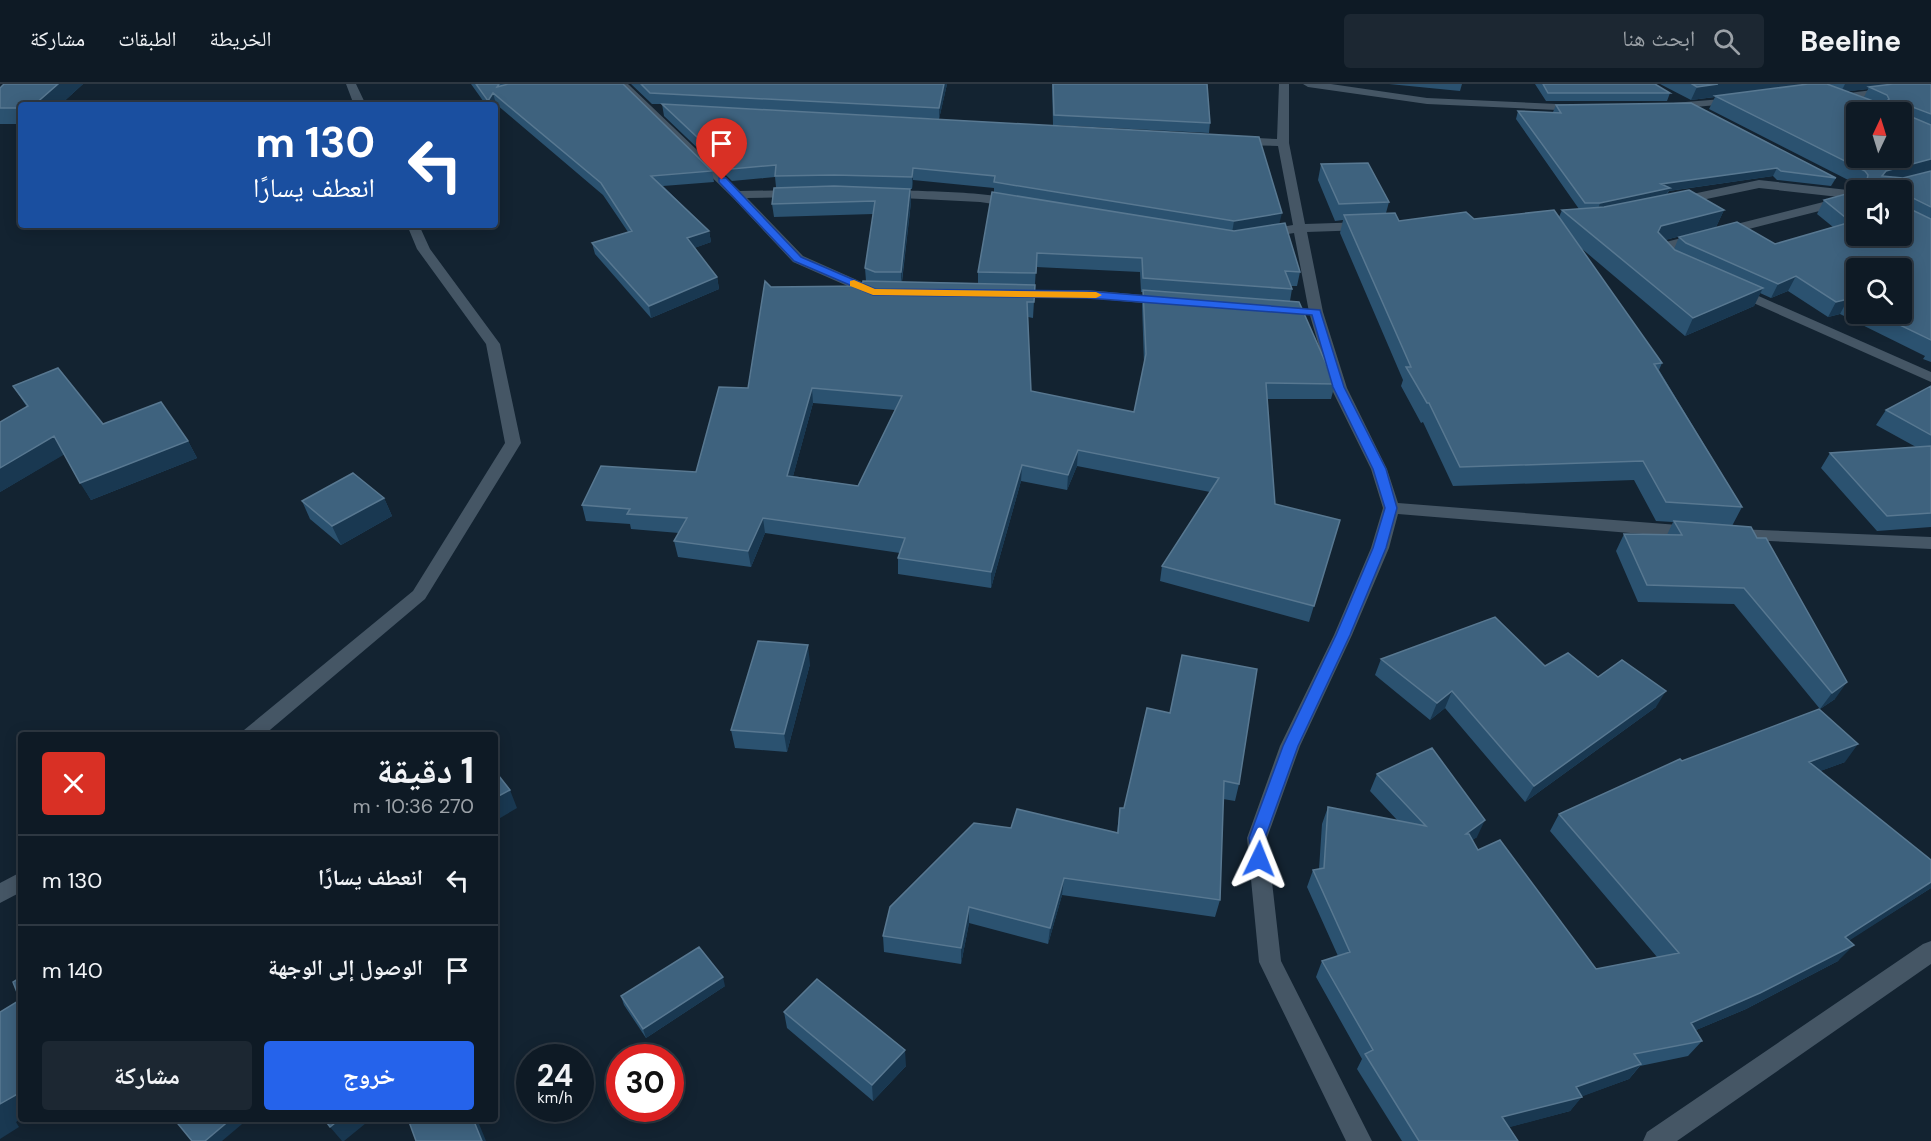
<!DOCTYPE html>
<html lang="ar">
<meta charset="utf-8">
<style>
:root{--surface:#0e1a25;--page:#1c2732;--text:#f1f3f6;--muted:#9ba1a7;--line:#2e3842;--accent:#2563eb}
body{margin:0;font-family:"DM Sans","Noto Naskh Arabic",sans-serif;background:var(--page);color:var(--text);direction:rtl;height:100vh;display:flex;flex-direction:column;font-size:22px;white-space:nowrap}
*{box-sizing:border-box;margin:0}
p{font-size:20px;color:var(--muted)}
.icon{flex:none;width:33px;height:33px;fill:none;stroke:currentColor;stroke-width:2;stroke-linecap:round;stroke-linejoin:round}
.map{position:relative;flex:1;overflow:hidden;direction:ltr}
.details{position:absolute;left:18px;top:648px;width:480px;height:390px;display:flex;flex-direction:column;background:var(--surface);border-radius:6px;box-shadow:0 3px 15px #0003,0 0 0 2px var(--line);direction:rtl}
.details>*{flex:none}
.guide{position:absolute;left:18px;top:18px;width:480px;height:126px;border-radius:6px;box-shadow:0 3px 15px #0003,0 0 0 2px var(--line);direction:rtl;background:#1a4fa0;color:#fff;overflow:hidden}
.needle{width:39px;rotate:4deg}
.controls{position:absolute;left:1846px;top:18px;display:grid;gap:12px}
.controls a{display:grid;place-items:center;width:66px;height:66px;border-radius:6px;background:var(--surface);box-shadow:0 3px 15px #0003,0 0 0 2px var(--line);font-size:30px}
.speed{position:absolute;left:516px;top:960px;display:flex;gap:12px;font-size:30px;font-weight:700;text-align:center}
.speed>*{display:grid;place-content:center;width:78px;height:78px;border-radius:50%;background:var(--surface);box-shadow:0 3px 15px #0003,0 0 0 2px var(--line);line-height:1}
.speed small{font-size:15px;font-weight:400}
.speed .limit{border:9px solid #d22;background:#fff;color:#111}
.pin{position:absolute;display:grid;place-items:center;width:51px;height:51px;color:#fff;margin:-62px -26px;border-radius:50% 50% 50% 0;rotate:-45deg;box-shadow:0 0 6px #0007}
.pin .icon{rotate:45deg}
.me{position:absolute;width:66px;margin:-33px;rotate:2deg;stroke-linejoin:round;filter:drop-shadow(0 0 4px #0008)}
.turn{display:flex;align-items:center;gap:21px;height:126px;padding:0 24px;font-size:27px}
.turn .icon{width:78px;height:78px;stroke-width:2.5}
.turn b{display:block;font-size:42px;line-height:51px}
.round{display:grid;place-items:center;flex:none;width:63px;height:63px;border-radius:6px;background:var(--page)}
.overview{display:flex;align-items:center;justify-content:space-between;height:102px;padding:0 24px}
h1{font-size:36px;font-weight:800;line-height:45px}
.primary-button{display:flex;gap:12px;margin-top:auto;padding:12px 24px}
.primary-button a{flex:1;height:69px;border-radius:6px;background:var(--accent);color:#fff;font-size:24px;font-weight:800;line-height:69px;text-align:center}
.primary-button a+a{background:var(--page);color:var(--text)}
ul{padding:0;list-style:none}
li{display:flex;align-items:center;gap:18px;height:90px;padding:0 24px;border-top:2px solid var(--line)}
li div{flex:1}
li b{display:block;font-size:22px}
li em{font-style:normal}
header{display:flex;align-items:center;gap:36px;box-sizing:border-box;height:84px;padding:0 30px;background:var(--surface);border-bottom:2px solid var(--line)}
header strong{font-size:28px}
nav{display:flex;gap:33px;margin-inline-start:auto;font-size:21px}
.search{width:420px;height:54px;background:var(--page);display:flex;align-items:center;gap:15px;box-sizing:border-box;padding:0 21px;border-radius:6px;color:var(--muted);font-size:22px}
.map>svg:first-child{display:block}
</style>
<header>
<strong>Beeline</strong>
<div class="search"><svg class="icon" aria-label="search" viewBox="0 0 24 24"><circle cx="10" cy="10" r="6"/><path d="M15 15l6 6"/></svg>ابحث هنا</div>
<nav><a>الخريطة</a><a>الطبقات</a><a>مشاركة</a></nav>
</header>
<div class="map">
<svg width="1931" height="1057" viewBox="0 0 1931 1057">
<rect width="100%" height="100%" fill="#132331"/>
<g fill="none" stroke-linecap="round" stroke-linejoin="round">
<!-- minor -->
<path fill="#455665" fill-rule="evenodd" d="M 346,0 L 356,0 L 366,21 L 354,21 Z
M 617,0 L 628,0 L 740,107 L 800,106 L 802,109 L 800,112 L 796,113 L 747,114 L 803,172 L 875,204 L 885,205 L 887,208 L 885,211 L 868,211 L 793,178 L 733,114 Z
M 1279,0 L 1289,0 L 1289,59 L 1305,140 L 1365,138 L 1371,142 L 1365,146 L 1307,148 L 1323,228 L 1347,304 L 1387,385 L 1398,419 L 1691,442 L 1697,444 L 1699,448 L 1697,452 L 1691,454 L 1398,430 L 1389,464 L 1352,551 L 1300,662 L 1267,754 L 1281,877 L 1372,1057 L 1346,1057 L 1259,878 L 1247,754 L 1280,662 L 1334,551 L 1371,464 L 1383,424 L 1371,385 L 1331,304 L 1309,228 L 1294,149 L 1264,154 L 1258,150 L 1259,147 L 1293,141 L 1278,62 L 1238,61 L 1232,57 L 1238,53 L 1277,55 Z
M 1303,0 L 1331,0 L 1427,14 L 1579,21 L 1585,24 L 1579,27 L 1427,20 L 1308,3 Z
M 1920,0 L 1931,0 L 1931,5 L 1841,16 L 1835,13 L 1841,10 Z
M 1735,14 L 1739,15 L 1739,19 L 1673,25 L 1667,22 L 1673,19 Z
M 1759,96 L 1857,107 L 1857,115 L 1759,104 L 1678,121 L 1672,117 L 1678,113 Z
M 886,106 C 909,107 1007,107 1020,119 L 1014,123 L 980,118 L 882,113 L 880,110 Z
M 1843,113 L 1849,117 L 1847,120 L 1659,168 L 1652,164 L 1654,161 Z
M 407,141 L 419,141 L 430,165 L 500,260 L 521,359 L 425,515 L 264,651 L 241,651 L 244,646 L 413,507 L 505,359 L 486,260 L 417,165 Z
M 1736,202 L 1931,288 L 1931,298 L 1731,209 L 1729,206 L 1731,203 Z
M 1010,206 L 1087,206 L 1165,213 L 1172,217 L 1165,221 L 1087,214 L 1005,213 L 1003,210 Z
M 1734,445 L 1931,453 L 1931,465 L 1728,455 L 1726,451 L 1728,447 Z
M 21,788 L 21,808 L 0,819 L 0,799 Z
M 1931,857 L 1931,880 L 1677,1057 L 1643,1057 L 1647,1048 L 1923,860 Z"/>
</g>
<!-- wall -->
<path fill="#2b5270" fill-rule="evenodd" d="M 83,0 L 60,21 L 21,21 L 21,40 L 0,40 L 0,4 Z
M 471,0 L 623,0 L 712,87 L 714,98 L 663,102 L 709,147 L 711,158 L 694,164 L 717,193 L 719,205 L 651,234 L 595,170 L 592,159 L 628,148 L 603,111 L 496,20 L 495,21 L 486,21 Z
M 631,0 L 947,0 L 939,35 L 747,25 L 1279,140 L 1300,188 L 1297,202 L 1291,202 L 1292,205 L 1290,217 L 1335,300 L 1331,315 L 1267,315 L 1275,420 L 1340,436 L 1309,538 L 1160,497 L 1162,482 L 1210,408 L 1077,382 L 1067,406 L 1021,397 L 991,504 L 898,490 L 898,474 L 900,469 L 765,449 L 751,483 L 678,473 L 674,457 L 679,449 L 631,445 L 630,440 L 586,437 L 582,421 L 696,388 L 748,304 L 771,203 L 862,202 L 866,197 L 865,184 L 873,130 L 774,133 L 772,120 L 776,103 L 775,93 L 732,97 L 664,32 L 662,20 L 652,20 ZM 913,96 L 994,104 L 994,109 L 978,188 L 978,199 L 902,198 L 911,118 L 910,105 L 912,105 ZM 1036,183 L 1140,188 L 1141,208 L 1143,208 L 1142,221 L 1144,280 L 1134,328 L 1031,307 L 1028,233 L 1033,234 ZM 813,319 L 895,326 L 858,402 L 793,392 Z
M 1052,0 L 1207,0 L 1210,39 L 1209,49 L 1053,41 Z
M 1389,0 L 1462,0 L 1460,7 Z
M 1535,0 L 1655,0 L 1670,9 L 1667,17 L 1546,17 Z
M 1660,0 L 1931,0 L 1931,278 L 1923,275 L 1925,272 L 1840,230 L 1828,233 L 1788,207 L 1771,214 L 1760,209 L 1754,222 L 1685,252 L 1581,164 L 1662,279 L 1659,286 L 1742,423 L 1732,442 L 1751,443 L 1835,615 L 1820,625 L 1734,520 L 1638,518 L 1616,467 L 1624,450 L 1667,451 L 1673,438 L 1656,437 L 1634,396 L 1453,402 L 1423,338 L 1421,339 L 1401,302 L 1403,296 L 1340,149 L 1343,136 L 1335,137 L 1318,96 L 1321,80 L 1389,118 L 1386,129 L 1399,137 L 1559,133 L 1562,126 L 1579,125 L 1516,35 L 1518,27 L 1553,28 L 1556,21 L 1836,94 L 1831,102 L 1777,96 L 1773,92 L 1669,107 L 1667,110 L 1724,126 L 1716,143 L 1665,156 L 1674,165 L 1679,153 L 1775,160 L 1833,143 L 1817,130 L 1824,116 L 1860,106 L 1861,105 L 1858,101 L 1709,25 L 1715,13 L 1691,16 ZM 1868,5 L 1864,13 L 1847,7 L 1848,7 ZM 1857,184 L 1902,230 L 1857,230 Z
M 13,302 L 103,340 L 188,357 L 197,374 L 91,416 L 64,370 L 0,408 L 27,323 Z
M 1931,302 L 1931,443 L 1877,447 L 1821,384 L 1830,369 L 1916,363 L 1876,341 L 1886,326 Z
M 384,414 L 392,432 L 341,461 L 310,435 L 302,417 Z
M 1381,575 L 1545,582 L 1598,593 L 1656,623 L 1525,718 L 1445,624 L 1430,636 L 1375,591 Z
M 810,580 L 787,668 L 735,664 L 731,646 Z
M 1147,624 L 1239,700 L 1235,717 L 1223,715 L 1220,816 L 1215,833 L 1062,811 L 1048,860 L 969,839 L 961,880 L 884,868 L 883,852 L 1011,744 L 1117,748 L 1120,724 L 1124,724 Z
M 1682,677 L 1845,678 L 1820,687 L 1931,804 L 1849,856 L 1838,877 L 1746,925 L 1696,946 L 1702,957 L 1688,972 L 1640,982 L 1629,995 L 1582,1012 L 1570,1027 L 1509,1043 L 1518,1057 L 1402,1057 L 1357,985 L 1362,975 L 1316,893 L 1322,877 L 1338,872 L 1307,803 L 1313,786 L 1319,785 L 1322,740 L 1328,723 L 1398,737 L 1370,707 L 1377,690 L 1477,753 L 1472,756 L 1478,766 L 1596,885 L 1657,873 L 1550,747 L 1559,730 Z
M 725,902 L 646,954 L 624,921 L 621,912 Z
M 784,928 L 906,982 L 873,1017 L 787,944 Z"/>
<!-- shaded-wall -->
<path fill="#193851" d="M 58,0 L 83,0 L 60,21 L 34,21 Z
M 944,0 L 947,0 L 939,35 L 939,24 Z
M 1718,0 L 1816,0 L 1691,16 L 1697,3 Z
M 1845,0 L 1916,0 L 1869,3 L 1868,5 L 1841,8 Z
M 493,9 L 496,20 L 495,21 L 489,21 L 488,17 Z
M 1931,75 L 1931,87 L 1875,106 L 1886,87 Z
M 913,84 L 913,96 L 912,105 L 912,93 Z
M 1777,84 L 1773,92 L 1668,107 L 1666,113 L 1597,128 L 1600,119 L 1661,100 Z
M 910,105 L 911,118 L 901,202 L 901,188 Z
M 1724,126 L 1716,143 L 1653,159 L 1661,142 Z
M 1282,129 L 1279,141 L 1232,149 L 1234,137 Z
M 709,147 L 711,158 L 689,166 L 687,154 Z
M 1796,192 L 1788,207 L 1771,214 L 1778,200 Z
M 717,193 L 719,205 L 651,234 L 649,222 Z
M 1763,204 L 1754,222 L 1685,252 L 1693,234 Z
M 1848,215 L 1840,230 L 1828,233 L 1836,218 Z
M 812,304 L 813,319 L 789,407 L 787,392 Z
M 54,352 L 65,370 L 0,408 L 0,384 Z
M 188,357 L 197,374 L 91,416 L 80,399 Z
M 1078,366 L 1077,382 L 1067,406 L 1068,391 Z
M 1022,381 L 1021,397 L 991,504 L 991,488 Z
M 384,414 L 392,432 L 341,461 L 332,442 Z
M 763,434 L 765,449 L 751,483 L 748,467 Z
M 808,561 L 810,580 L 787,668 L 784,650 Z
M 1847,598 L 1835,615 L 1820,625 L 1832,609 Z
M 1452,607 L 1445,624 L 1430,636 L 1437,619 Z
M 1666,607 L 1656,623 L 1525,718 L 1534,702 Z
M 1858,660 L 1845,678 L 1796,696 L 1809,678 Z
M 510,706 L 517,724 L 495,737 L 495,714 Z
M 1485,736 L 1477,753 L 1458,767 L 1466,750 Z
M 1064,794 L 1062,811 L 1048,860 L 1050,844 Z
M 1931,798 L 1931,804 L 1830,869 L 1845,853 Z
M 969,823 L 969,839 L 961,880 L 961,864 Z
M 1854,861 L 1838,877 L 1746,925 L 1677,954 L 1691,939 Z
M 723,893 L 725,902 L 646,954 L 643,945 Z
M 905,966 L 906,982 L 873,1017 L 872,1001 Z
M 1641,980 L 1629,995 L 1578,1014 L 1582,1013 L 1570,1027 L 1492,1048 L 1502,1033 L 1576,1003 Z
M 21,1008 L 21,1035 L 16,1038 L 19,1043 L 0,1055 L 0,1020 Z
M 231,1035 L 248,1035 L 222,1057 L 205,1057 Z
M 340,1035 L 371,1035 L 344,1057 L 342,1057 L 330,1043 Z
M 473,1035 L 477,1035 L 486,1057 L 482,1057 Z"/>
<!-- building -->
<path fill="#3e627e" stroke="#587891" stroke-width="1.5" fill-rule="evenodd" d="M 4,0 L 58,0 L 34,21 L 21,21 L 21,24 L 0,24 L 0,4 Z
M 476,0 L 499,0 L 497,3 L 508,0 L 623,0 L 712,87 L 651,92 L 709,147 L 687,154 L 717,193 L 649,222 L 592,159 L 632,147 L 601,99 L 493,9 L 488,17 Z
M 641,0 L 944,0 L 939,24 L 650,9 Z
M 1053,0 L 1207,0 L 1210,39 L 1054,31 Z
M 1543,0 L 1655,0 L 1670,9 L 1548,9 Z
M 1692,0 L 1718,0 L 1697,3 Z
M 1808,0 L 1827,0 L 1873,17 L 1887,17 L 1889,15 L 1887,11 L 1869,3 L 1893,0 L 1931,0 L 1931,30 L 1910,22 L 1907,24 L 1907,31 L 1931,41 L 1931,75 L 1886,87 L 1882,92 L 1903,94 L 1931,87 L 1931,123 L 1911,113 L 1908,115 L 1908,124 L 1931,135 L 1931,256 L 1877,230 L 1902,230 L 1902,184 L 1857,184 L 1857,219 L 1848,215 L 1836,218 L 1796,192 L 1778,200 L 1686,159 L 1679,153 L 1737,138 L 1775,160 L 1851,138 L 1824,116 L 1857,107 L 1857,152 L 1902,152 L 1902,106 L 1860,106 L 1865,105 L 1868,91 L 1865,87 L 1715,12 ZM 1857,28 L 1902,28 L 1902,74 L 1857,74 Z
M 1691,19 L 1836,94 L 1781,87 L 1777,84 L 1661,100 L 1670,104 L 1600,119 L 1585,119 L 1518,27 L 1561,29 L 1556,21 Z
M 662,20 L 1259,53 L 1282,129 L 1234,137 L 994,98 L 995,92 L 913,84 L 912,93 L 834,91 L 775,92 L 776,81 L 731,85 Z
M 1368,79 L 1389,118 L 1339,120 L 1321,80 Z
M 834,102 L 910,105 L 901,188 L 875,188 L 865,184 L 875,117 L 772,120 L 774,104 Z
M 1689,106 L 1724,126 L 1661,142 L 1658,148 L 1675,166 L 1763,204 L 1693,234 L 1562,126 L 1604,123 Z
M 992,108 L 1234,147 L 1285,139 L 1300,188 L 1285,187 L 1292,205 L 1143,194 L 1142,174 L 1037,169 L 1036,189 L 978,188 Z
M 1554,126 L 1662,279 L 1654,280 L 1742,423 L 1666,418 L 1643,377 L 1460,383 L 1429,319 L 1427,319 L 1406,283 L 1411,283 L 1344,131 L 1395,129 L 1399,137 L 1466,128 L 1474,135 Z
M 765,197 L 771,203 L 862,202 L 863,197 L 1035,201 L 1034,218 L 1027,218 L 1031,307 L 1134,328 L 1146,270 L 1143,206 L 1299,218 L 1335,300 L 1266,299 L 1275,420 L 1340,436 L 1314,522 L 1162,482 L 1219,394 L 1078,366 L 1068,391 L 1022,381 L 991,488 L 898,474 L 905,454 L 763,434 L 748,467 L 674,457 L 687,434 L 627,430 L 630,425 L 582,421 L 601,382 L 696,388 L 719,303 L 748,304 ZM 812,304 L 902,312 L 858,402 L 787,392 Z
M 58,284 L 103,340 L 161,318 L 188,357 L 80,399 L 54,352 L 0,384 L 0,338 L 28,322 L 13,302 Z
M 1931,302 L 1931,351 L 1886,326 Z
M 1931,362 L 1931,429 L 1887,432 L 1830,369 Z
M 353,389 L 384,414 L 332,442 L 302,417 Z
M 1674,437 L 1751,443 L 1757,454 L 1766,454 L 1847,598 L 1832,609 L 1744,504 L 1647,501 L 1624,450 L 1682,451 Z
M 1495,533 L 1545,582 L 1568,569 L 1598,593 L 1622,576 L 1666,607 L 1534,702 L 1452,607 L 1437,619 L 1381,575 Z
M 758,557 L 808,561 L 784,650 L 731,646 Z
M 1182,571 L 1257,585 L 1239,700 L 1224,697 L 1220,816 L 1064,794 L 1050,844 L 969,823 L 961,864 L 883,852 L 890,823 L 974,739 L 1011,744 L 1017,725 L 1118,749 L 1120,724 L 1124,724 L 1147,624 L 1170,629 Z
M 1819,625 L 1858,660 L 1809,678 L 1931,776 L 1931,798 L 1845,853 L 1854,861 L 1760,909 L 1691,939 L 1702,957 L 1634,970 L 1641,980 L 1576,1003 L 1582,1013 L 1502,1033 L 1518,1057 L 1419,1057 L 1365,970 L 1373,966 L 1322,877 L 1350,868 L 1313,786 L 1324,784 L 1328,723 L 1426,742 L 1377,690 L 1432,664 L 1485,736 L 1466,750 L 1469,750 L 1478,766 L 1500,756 L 1596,885 L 1679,869 L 1559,730 L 1680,675 L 1682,677 Z
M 465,647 L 468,651 L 456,651 Z
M 495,687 L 510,706 L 495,714 Z
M 699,863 L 723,893 L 643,945 L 621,912 Z
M 21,893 L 21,1008 L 0,1020 L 0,928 L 20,916 L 13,898 Z
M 817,895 L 905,966 L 872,1001 L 784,928 Z
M 174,1035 L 231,1035 L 205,1057 L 192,1057 Z
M 324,1035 L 340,1035 L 330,1043 Z
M 408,1035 L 473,1035 L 482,1057 L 416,1057 Z"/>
<!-- route -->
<path fill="#2563eb" stroke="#184099" stroke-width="1.5" d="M 719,94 L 726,94 L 801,173 L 875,205 L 1087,207 L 1320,226 L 1344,303 L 1386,385 L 1397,424 L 1386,464 L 1350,551 L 1298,662 L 1265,754 L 1267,775 L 1265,780 L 1259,782 L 1254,780 L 1249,754 L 1283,662 L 1336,551 L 1373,464 L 1385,424 L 1373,385 L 1333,303 L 1312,231 L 1087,214 L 873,211 L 794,177 L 719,98 Z"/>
<!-- slow -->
<path fill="#f59e0b" d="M 854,196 L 875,205 L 1096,208 L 1102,211 L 1096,214 L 873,211 L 850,202 L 850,197 Z"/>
</svg>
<div class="controls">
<a><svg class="needle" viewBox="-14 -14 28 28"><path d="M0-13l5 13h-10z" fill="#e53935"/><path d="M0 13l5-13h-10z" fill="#9ba1a7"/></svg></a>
<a><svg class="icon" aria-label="sound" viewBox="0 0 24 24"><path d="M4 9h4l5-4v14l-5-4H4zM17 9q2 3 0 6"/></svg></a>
<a><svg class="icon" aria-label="search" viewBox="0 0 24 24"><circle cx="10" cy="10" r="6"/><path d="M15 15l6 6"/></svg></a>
</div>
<div class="speed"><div>24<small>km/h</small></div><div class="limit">30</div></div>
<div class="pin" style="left:722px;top:96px;background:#d93025"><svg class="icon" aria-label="arrive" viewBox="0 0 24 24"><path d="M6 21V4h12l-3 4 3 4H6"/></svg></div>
<svg class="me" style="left:1259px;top:775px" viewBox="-20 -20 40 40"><path d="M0-17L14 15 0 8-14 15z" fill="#2563eb" stroke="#fff" stroke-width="4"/></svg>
<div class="guide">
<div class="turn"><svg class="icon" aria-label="left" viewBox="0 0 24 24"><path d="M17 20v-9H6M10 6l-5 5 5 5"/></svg><div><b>130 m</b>انعطف يسارًا</div></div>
</div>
<section class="details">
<div class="overview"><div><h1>1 دقيقة</h1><p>270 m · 10:36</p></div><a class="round" style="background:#d93025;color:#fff"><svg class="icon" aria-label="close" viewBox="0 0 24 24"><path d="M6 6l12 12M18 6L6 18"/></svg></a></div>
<ul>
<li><svg class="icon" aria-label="left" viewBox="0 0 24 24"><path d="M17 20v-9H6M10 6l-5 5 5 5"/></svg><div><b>انعطف يسارًا</b></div><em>130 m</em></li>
<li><svg class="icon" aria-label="arrive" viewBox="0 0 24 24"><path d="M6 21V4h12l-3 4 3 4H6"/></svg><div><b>الوصول إلى الوجهة</b></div><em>140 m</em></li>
</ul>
<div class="primary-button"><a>خروج</a><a>مشاركة</a></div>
</section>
</div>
